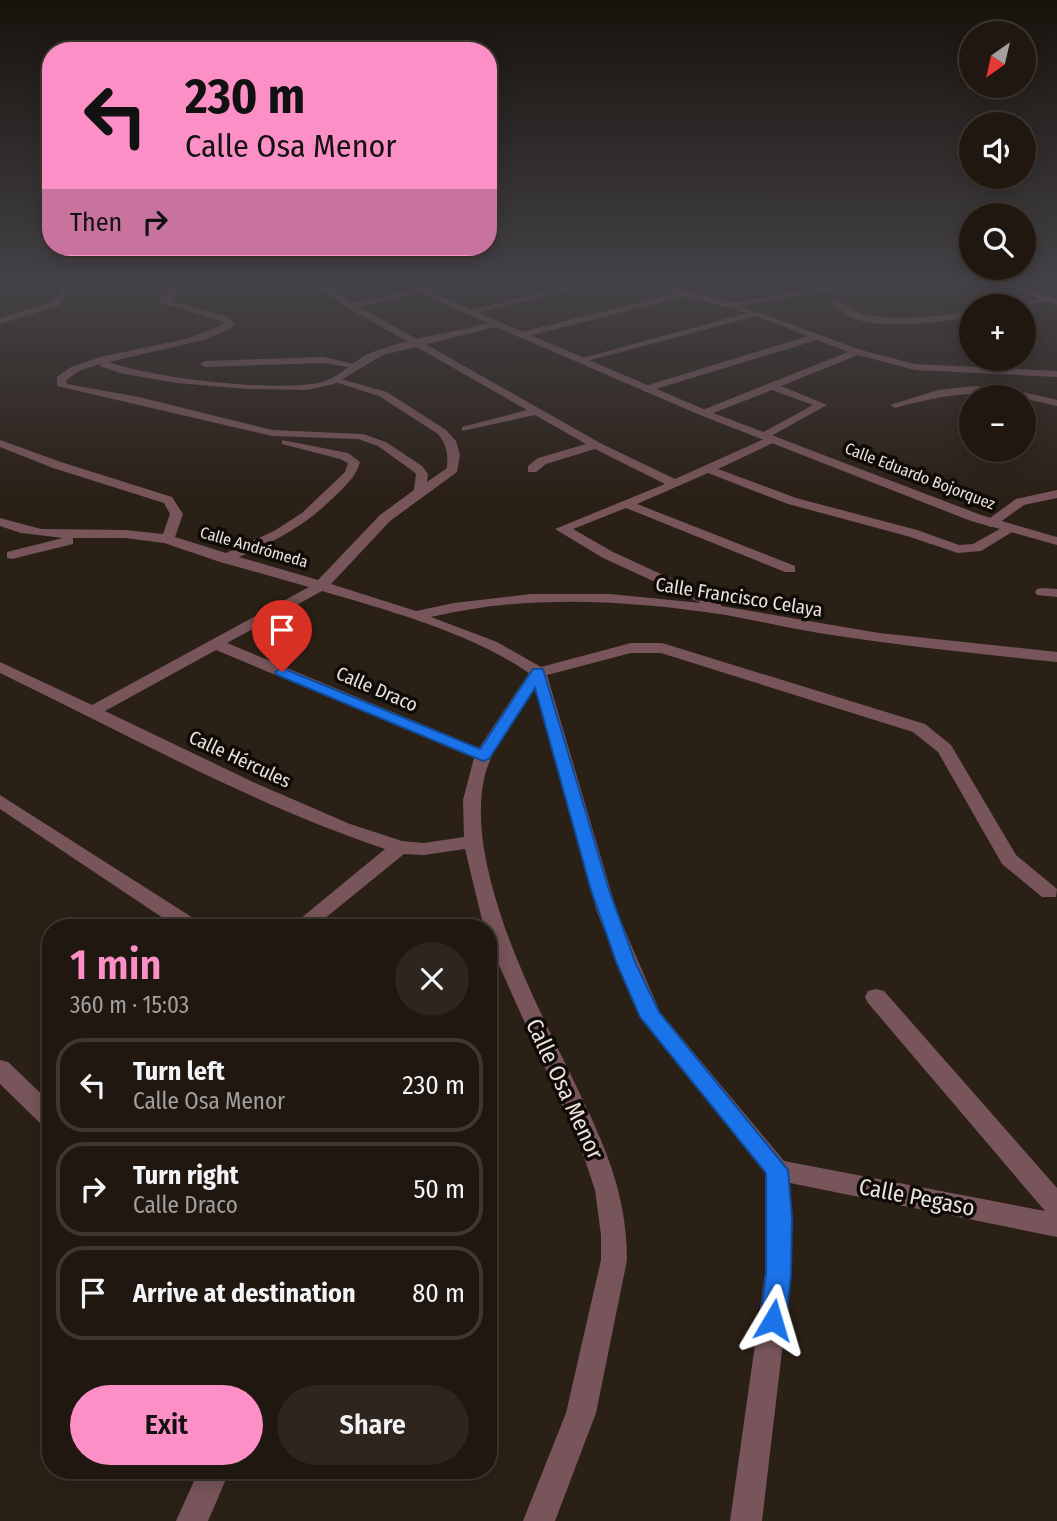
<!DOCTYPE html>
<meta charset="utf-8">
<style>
:root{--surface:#201810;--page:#2d251e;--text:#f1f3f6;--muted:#a2a09f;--line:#3d3730;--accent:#fb8fc6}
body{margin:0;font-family:"Fira Sans Condensed",sans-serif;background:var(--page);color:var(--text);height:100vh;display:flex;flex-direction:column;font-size:26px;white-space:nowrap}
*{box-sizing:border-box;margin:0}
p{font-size:23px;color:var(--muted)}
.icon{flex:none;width:38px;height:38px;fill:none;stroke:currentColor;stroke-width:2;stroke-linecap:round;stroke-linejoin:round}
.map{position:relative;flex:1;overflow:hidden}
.drawer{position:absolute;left:42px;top:919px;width:455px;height:560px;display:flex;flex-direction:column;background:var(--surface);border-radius:28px;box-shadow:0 4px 18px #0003,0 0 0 2px var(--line)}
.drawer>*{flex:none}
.top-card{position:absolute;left:42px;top:42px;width:455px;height:214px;border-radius:28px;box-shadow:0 4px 18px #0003,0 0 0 2px var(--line);background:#fb8fc6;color:#111;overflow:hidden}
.needle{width:46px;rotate:214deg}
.tools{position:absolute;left:959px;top:21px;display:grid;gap:14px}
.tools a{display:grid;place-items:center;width:77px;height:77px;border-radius:50%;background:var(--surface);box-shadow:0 4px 18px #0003,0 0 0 2px var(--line);font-size:35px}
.pin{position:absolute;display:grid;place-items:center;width:60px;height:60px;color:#fff;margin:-72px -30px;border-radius:50% 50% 50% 0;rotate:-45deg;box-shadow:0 0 7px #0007}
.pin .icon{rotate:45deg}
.me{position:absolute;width:77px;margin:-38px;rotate:7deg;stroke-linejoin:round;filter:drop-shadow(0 0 5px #0008)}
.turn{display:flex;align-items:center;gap:24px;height:147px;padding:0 28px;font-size:32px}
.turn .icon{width:91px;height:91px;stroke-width:2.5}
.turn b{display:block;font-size:49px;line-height:60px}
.then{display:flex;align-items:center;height:66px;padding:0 28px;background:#0003;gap:14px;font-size:26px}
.round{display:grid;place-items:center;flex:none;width:74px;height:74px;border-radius:37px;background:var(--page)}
.overview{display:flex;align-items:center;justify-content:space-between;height:119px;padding:0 28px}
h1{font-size:42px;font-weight:600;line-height:52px;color:var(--accent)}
.action{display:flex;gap:14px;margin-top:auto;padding:14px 28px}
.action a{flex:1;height:80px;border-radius:42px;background:var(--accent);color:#111;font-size:28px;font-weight:600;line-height:80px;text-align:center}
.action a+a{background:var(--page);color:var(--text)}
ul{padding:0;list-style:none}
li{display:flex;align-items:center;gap:21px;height:94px;margin:0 14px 10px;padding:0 14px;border:4px solid var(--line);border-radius:28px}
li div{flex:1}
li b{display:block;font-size:26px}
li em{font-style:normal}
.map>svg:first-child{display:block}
</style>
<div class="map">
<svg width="1057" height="1521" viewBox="0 0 1057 1521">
<rect width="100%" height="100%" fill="#2b2016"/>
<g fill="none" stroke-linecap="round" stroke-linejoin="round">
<!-- minor -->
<path fill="#78555a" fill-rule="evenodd" d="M 70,283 L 79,283 L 58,306 L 0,324 L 0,318 L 52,302 Z
M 312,283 L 322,283 L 353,303 L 445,283 L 460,283 L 360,307 L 600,443 L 675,479 L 766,438 L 758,435 L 813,405 L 772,390 L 708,415 L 700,415 L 700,411 L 848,352 L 817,340 L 646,392 L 641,389 L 642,387 L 808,336 L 756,316 L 580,363 L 575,360 L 747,313 L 686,296 L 521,338 L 516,335 L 518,333 L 676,293 L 646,283 L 659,283 L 731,303 L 848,283 L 867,283 L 741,306 L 861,350 L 915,364 L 1057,371 L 1057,377 L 915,370 L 858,355 L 781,386 L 827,405 L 771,436 L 777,437 L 777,441 L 718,469 L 796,498 L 917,530 L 959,545 L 973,544 L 1005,526 L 1010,525 L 1017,529 L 981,551 L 958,553 L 907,536 L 788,504 L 708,473 L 637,504 L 795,566 L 795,572 L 785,572 L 626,508 L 573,529 L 613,552 L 720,601 L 721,606 L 879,633 L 1057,652 L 1057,662 C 980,654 902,646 825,634 C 792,629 759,621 726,615 C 628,600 528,594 431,617 L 497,642 L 541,667 L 631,643 L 662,643 L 925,724 L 951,745 L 1016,855 L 1057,889 L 1056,897 L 1042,897 L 1002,864 L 938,752 L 913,732 L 661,653 L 631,653 L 547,675 L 617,912 L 660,1012 L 784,1161 L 1045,1211 L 868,1003 L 865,997 L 868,991 L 876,989 L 884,991 L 1057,1188 L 1057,1237 L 790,1183 L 791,1274 L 762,1521 L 730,1521 L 765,1274 L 767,1218 L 765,1173 L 640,1017 L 597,912 L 535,689 C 516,715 496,741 486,771 C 476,807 482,846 491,882 C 508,948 538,1008 568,1069 C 599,1134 627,1186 627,1260 L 596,1413 L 555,1521 L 523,1521 L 566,1413 L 601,1260 L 601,1235 L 595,1190 L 581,1148 L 494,954 L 488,939 L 488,928 L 484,928 L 465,849 L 424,855 L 404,854 L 313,928 L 289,928 L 385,849 C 252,804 126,734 0,673 L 0,662 L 92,705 L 309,587 L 220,562 L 164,543 L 125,538 L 73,538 L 73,544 L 12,559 L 7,558 L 7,552 L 63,538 L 21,533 L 0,526 L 0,518 L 41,529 L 125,530 L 163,534 L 170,514 L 164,503 L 53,468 L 0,447 L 0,440 L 61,462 L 172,497 L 183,514 L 175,537 L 226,553 L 274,531 L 302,513 L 345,472 L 348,463 L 340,459 L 282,444 L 282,440 L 348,453 L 360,462 C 356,477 346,485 335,496 C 305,526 277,540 239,557 L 318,580 L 380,515 L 414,490 L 416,474 L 414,472 L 378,446 L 358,439 L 272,436 L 57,386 L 57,377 L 71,367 L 104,356 L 109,359 L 108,361 L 79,371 L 66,380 L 67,384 L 139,397 L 272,430 L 363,434 L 386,442 L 422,466 L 428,474 L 427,482 L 447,468 C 448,454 447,445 438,434 L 379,396 L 329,380 L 334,377 L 387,392 L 446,430 L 456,441 L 460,455 L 457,472 L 390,521 L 331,584 L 416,611 L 454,603 L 531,594 L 610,594 L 701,603 L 603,558 L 555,529 L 665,484 L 595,449 L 546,464 L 536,472 L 528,472 L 528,466 L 538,458 L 586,444 L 535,415 L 462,431 L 462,427 L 527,410 L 352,310 ZM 322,591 C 390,611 471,633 529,673 L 479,748 L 227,643 ZM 216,650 L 474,758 L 463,800 L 464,837 L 424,843 L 402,841 L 350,824 L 253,782 L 105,711 Z
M 581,283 L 596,283 L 468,315 L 463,312 Z
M 1000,283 L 1012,283 L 1052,297 L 1057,299 L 1057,305 L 1048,302 L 1008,306 L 1038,298 Z
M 832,300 C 844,300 853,313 866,315 C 900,321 937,317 971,311 L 971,317 C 938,322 882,331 850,317 C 843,314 838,308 832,304 Z
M 323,357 L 359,365 L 354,368 L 323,363 L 205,367 L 200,364 L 205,361 Z
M 976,386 L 1014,390 L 1057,400 L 1057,406 C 989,389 963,390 895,408 L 890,405 L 938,390 Z
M 1057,490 L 1057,498 L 1024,505 L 995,526 L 990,527 L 983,523 L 1016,499 Z
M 1042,588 L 1057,589 L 1057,597 L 1037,595 L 1035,592 L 1037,589 Z
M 0,795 L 201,923 L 204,928 L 178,928 L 0,809 Z
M 0,1060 L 8,1062 L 51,1103 L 51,1128 L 42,1125 L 0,1084 Z
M 199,1470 L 230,1470 L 208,1521 L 176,1521 Z"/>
<!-- tertiary -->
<path fill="#78555a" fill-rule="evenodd" d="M 176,283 L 184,283 L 182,290 L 170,300 L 228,317 L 235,325 L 233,327 L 207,339 L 109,362 C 151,378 280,393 322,382 C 341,377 354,359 373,352 C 409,338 450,333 488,323 L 398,283 L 409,283 L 708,411 L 981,515 L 1057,537 L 1057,545 L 971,521 L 700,415 L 496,327 L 383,355 L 334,384 L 306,390 L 247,389 L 177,383 L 120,373 L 100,366 L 100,357 L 186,339 L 224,324 L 222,321 L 160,303 L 160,299 L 175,287 Z"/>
</g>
<!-- sky -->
<linearGradient id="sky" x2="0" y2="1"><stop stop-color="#18120c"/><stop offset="0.57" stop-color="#444247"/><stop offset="1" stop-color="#444247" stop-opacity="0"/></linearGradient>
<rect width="1057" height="496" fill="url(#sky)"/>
<!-- route -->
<path fill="#1a73e8" stroke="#114b97" stroke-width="2" d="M 282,668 L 480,749 L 533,669 L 543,669 L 609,890 L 636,964 L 659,1012 L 788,1170 L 792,1218 L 791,1274 L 786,1320 L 782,1328 L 773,1332 L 764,1328 L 760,1320 L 766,1274 L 766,1173 L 640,1017 L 617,964 L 591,890 L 535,688 L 489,759 L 483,761 L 277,675 L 275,672 Z"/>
<g text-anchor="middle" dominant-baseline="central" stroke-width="7" stroke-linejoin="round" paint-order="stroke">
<!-- far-street labels -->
<g font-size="16" fill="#eae2dc" stroke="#100b07">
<text transform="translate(920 476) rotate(21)">Calle Eduardo Bojorquez</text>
<text transform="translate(254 547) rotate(16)">Calle Andrómeda</text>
</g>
<!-- street labels -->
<g font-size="19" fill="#eae2dc" stroke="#100b07">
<text transform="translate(739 597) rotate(9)">Calle Francisco Celaya</text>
<text transform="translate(377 689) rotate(23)">Calle Draco</text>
<text transform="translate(240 759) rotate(25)">Calle Hércules</text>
</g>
<!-- near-street labels -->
<g font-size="23" fill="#eae2dc" stroke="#100b07">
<text transform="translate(565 1089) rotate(65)">Calle Osa Menor</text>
<text transform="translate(917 1197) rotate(11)">Calle Pegaso</text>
</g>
</g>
</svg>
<div class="tools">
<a><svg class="needle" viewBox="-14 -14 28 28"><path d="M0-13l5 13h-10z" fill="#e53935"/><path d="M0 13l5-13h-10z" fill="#a2a09f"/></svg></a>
<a><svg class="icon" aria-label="sound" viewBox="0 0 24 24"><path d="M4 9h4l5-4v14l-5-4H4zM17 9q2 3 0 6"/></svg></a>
<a><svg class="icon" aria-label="search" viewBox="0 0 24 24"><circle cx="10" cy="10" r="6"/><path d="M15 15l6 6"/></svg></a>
<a>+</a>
<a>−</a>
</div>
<div class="pin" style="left:282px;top:672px;background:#d93025"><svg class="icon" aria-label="arrive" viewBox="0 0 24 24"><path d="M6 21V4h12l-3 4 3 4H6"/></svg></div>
<svg class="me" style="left:773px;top:1320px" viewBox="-20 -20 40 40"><path d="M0-17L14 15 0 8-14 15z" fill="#1a73e8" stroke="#fff" stroke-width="4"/></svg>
<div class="top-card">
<div class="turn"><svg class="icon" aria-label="left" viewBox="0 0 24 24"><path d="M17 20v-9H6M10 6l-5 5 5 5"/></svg><div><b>230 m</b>Calle Osa Menor</div></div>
<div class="then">Then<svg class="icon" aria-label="right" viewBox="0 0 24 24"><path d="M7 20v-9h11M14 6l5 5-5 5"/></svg></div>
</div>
<section class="drawer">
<div class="overview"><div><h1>1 min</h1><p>360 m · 15:03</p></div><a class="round"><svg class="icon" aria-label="close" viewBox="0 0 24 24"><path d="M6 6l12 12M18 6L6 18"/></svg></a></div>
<ul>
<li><svg class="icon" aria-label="left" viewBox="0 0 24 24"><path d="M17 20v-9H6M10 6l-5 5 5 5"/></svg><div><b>Turn left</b><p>Calle Osa Menor</p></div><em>230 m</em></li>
<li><svg class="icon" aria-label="right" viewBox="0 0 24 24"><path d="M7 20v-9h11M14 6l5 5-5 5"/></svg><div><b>Turn right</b><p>Calle Draco</p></div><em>50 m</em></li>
<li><svg class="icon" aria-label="arrive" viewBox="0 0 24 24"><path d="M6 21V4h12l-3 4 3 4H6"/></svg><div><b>Arrive at destination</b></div><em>80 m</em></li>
</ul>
<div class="action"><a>Exit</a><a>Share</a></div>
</section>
</div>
